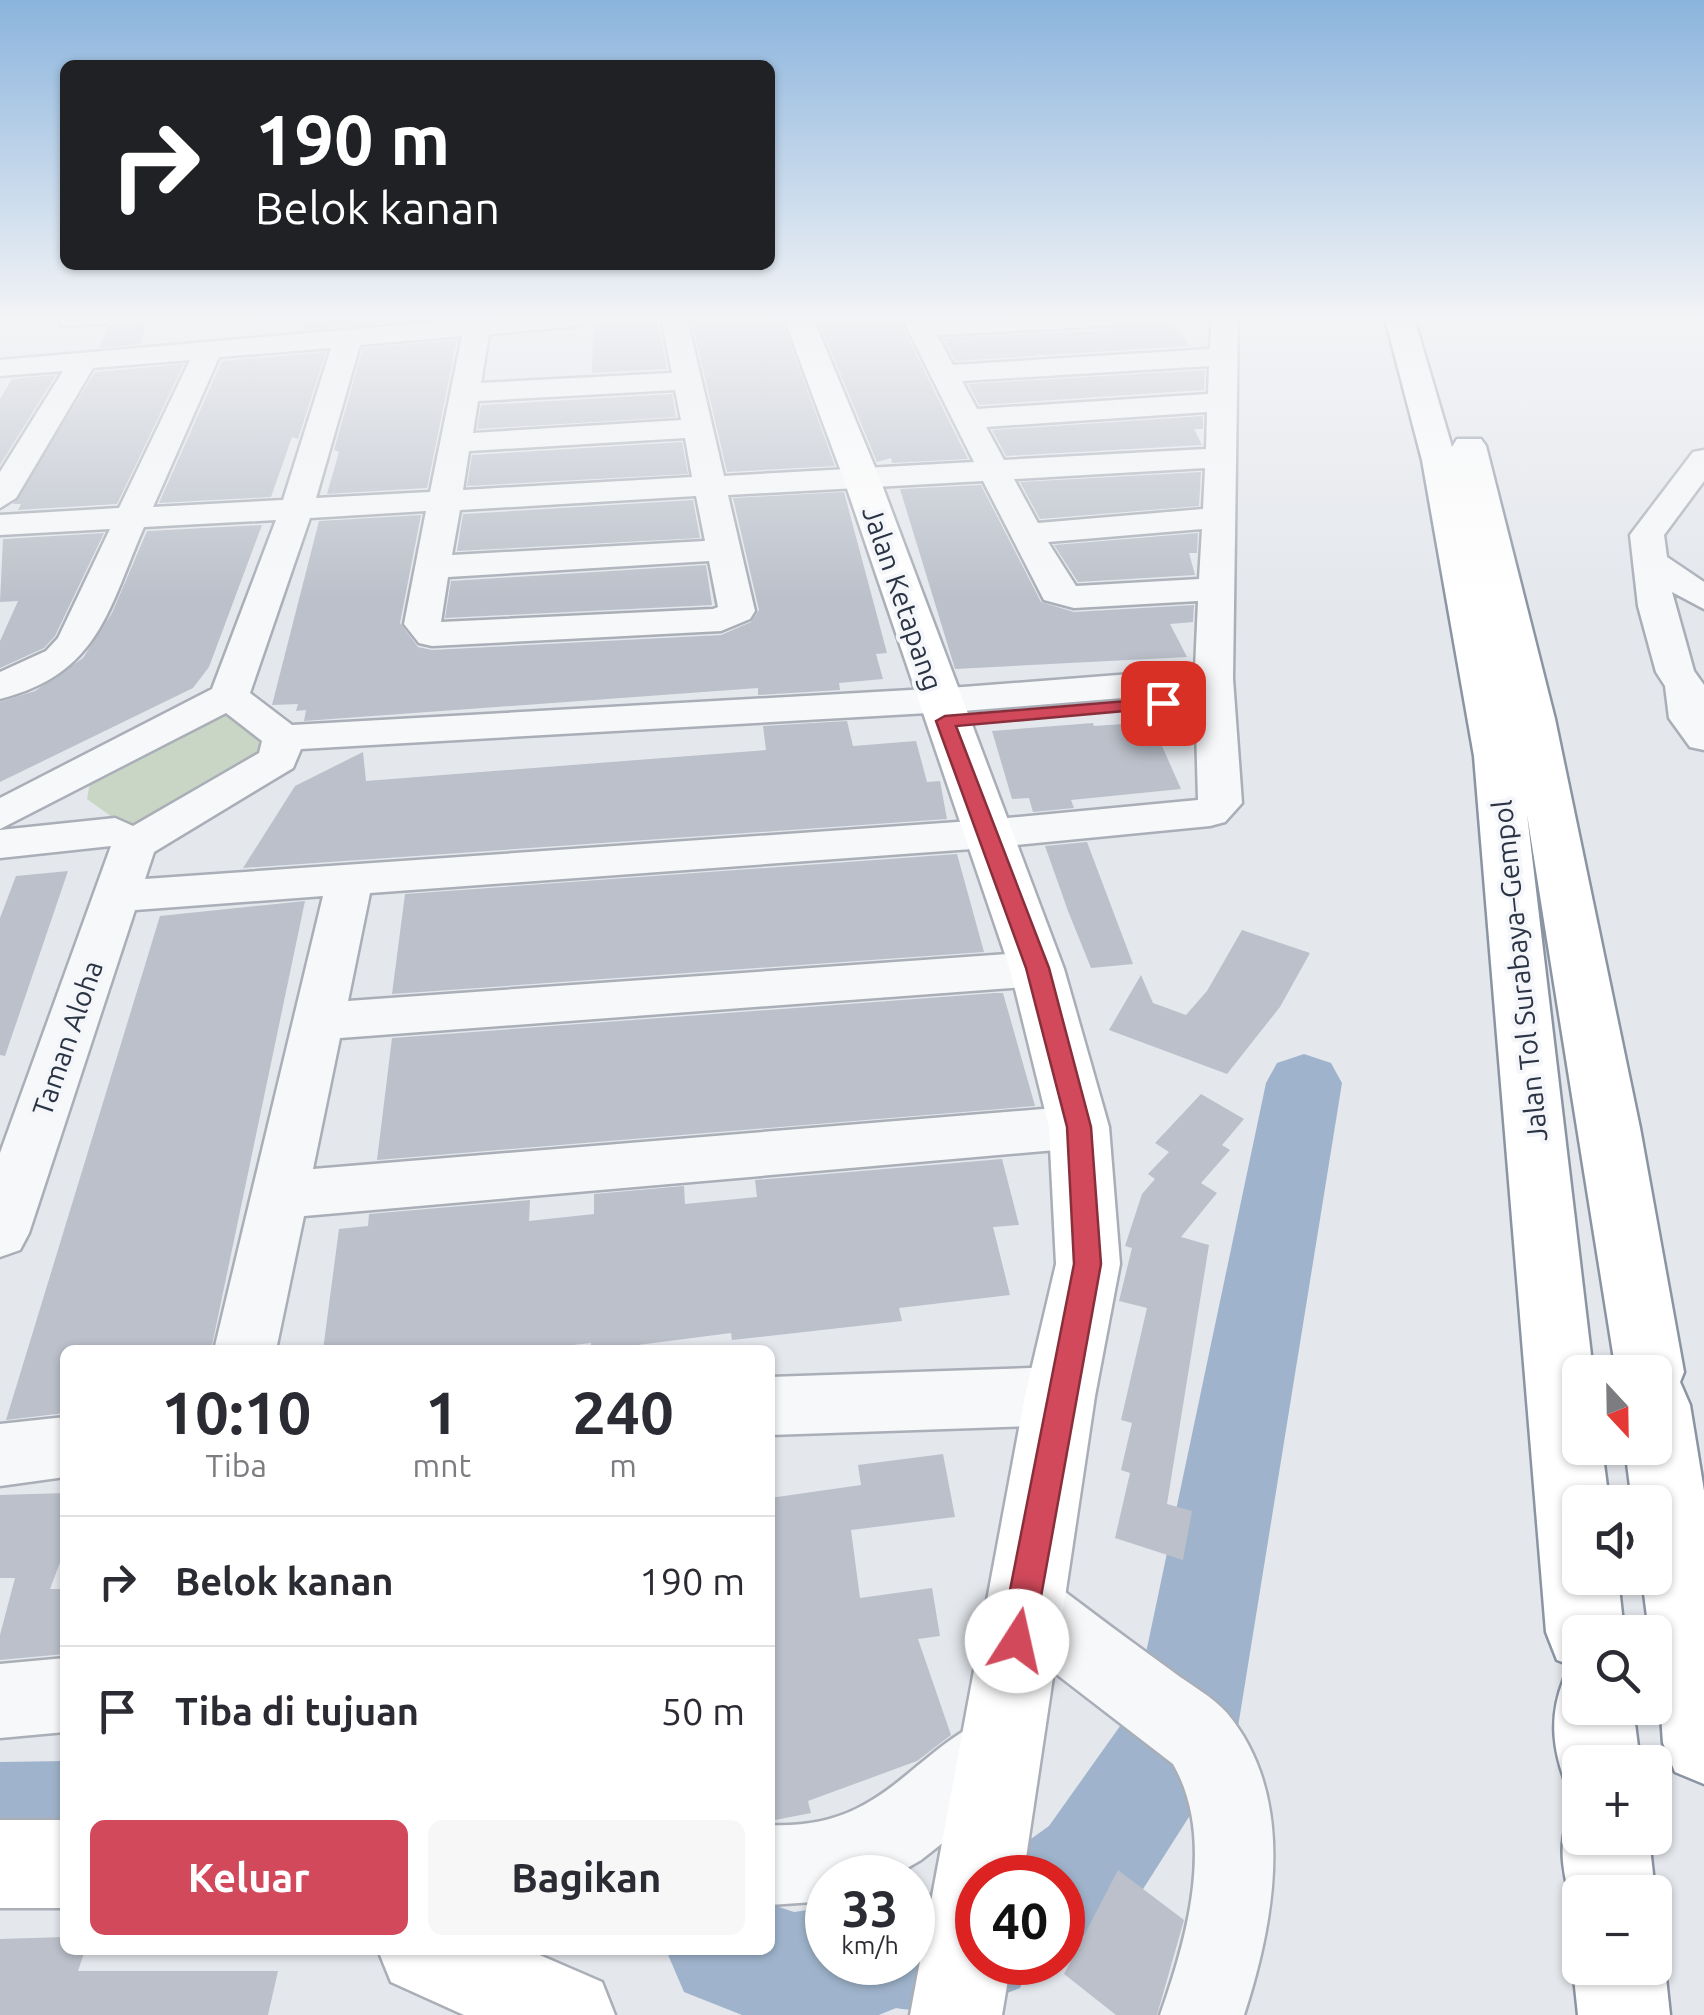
<!DOCTYPE html>
<html lang="id">
<meta charset="utf-8">
<style>
:root{--surface:#fff;--page:#f7f7f7;--text:#2b2b33;--muted:#7c7c81;--line:#e1e1e2;--accent:#d1495b}
body{margin:0;font-family:Ubuntu,sans-serif;background:var(--page);color:var(--text);height:100vh;display:flex;flex-direction:column;font-size:38px;white-space:nowrap}
*{box-sizing:border-box;margin:0}
p{font-size:32px;color:var(--muted)}
.icon{flex:none;width:55px;height:55px;fill:none;stroke:currentColor;stroke-width:2;stroke-linecap:round;stroke-linejoin:round}
.map{position:relative;flex:1;overflow:hidden}
.drawer{position:absolute;left:60px;top:1345px;width:715px;height:610px;display:flex;flex-direction:column;background:var(--surface);border-radius:15px;box-shadow:0 2px 8px #0004}
.drawer>*{flex:none}
.guide{position:absolute;left:60px;top:60px;width:715px;height:210px;border-radius:15px;box-shadow:0 2px 8px #0004;background:#202124;color:#fff;overflow:hidden}
.needle{width:65px;rotate:158deg}
.buttons{position:absolute;left:1562px;top:1355px;display:grid;gap:20px}
.buttons a{display:grid;place-items:center;width:110px;height:110px;border-radius:15px;background:var(--surface);box-shadow:0 2px 8px #0004;font-size:50px}
.speed{position:absolute;left:805px;top:1855px;display:flex;gap:20px;font-size:50px;font-weight:700;text-align:center}
.speed>*{display:grid;place-content:center;width:130px;height:130px;border-radius:50%;background:var(--surface);box-shadow:0 2px 8px #0004;line-height:1}
.speed small{font-size:25px;font-weight:400}
.speed .limit{border:15px solid #d22;background:#fff;color:#111}
.pin{position:absolute;display:grid;place-items:center;width:85px;height:85px;color:#fff;margin:-42px;border-radius:20px;box-shadow:0 5px 15px #0006}
.me{position:absolute;width:110px;margin:-55px;rotate:10deg;stroke-linejoin:round;filter:drop-shadow(0 0 8px #0008)}
.turn{display:flex;align-items:center;gap:35px;height:210px;padding:0 30px;font-size:45px}
.turn .icon{width:130px;height:130px;stroke-width:2.5}
.turn b{display:block;font-size:70px;line-height:85px}
.eta{display:flex;justify-content:space-evenly;align-items:center;height:170px;text-align:center}
.eta b{font-size:60px;font-weight:600;line-height:70px}
.action{display:flex;gap:20px;margin-top:auto;padding:20px 30px}
.action a{flex:1;height:115px;border-radius:15px;background:var(--accent);color:#fff;font-size:40px;font-weight:600;line-height:115px;text-align:center}
.action a+a{background:var(--page);color:var(--text)}
ul{padding:0;list-style:none}
li{display:flex;align-items:center;gap:30px;height:130px;padding:0 30px;border-top:2px solid var(--line)}
li div{flex:1}
li b{display:block;font-size:38px}
li em{font-style:normal}
.map>svg:first-child{display:block}
</style>
<div class="map">
<svg width="1704" height="2015" viewBox="0 0 1704 2015">
<rect width="100%" height="100%" fill="#e4e7ec"/>
<!-- green -->
<path fill="#c9d6c5" d="M 208,713 L 238,714 L 275,739 L 257,764 L 133,832 L 87,799 L 91,777 Z"/>
<g fill="none" stroke-linecap="round" stroke-linejoin="round">
<!-- river -->
<path fill="#9fb4cc" fill-rule="evenodd" d="M 1304,1054 L 1331,1063 L 1342,1083 L 1238,1727 L 1222,1765 L 1131,1908 L 1103,1928 L 1062,1945 L 1062,1878 L 1008,1878 L 1021,1846 L 1049,1826 L 1135,1705 L 1266,1083 L 1277,1063 Z
M 65,1761 L 65,1873 L 0,1874 L 0,1762 Z
M 978,1887 L 978,1962 L 1031,1962 L 1020,1988 C 984,2003 934,2015 896,2008 L 879,2015 L 742,2015 L 684,1992 L 666,1950 L 770,1950 L 770,1904 L 794,1912 L 828,1907 L 828,1962 L 912,1962 L 912,1895 Z"/>
</g>
<!-- building -->
<path fill="#bbc0ca" d="M 305,318 L 435,318 L 304,330 Z
M 628,318 L 657,318 L 667,369 L 592,373 L 593,323 Z
M 691,318 L 781,318 L 835,466 L 727,472 Z
M 817,318 L 898,318 L 968,459 L 892,463 L 891,458 L 877,462 Z
M 1126,318 L 1166,318 L 1166,325 L 1173,324 L 1190,346 L 955,361 L 943,338 L 1109,330 Z
M 146,322 L 141,344 L 99,348 L 108,326 Z
M 457,340 L 427,488 L 327,494 L 339,452 L 334,450 L 363,348 Z
M 326,352 L 298,439 L 292,437 L 271,497 L 159,503 L 222,361 Z
M 184,364 L 117,504 L 18,510 L 21,504 L 13,504 L 95,372 Z
M 1205,370 L 1204,390 L 979,405 L 968,384 Z
M 56,375 L 0,465 L 0,399 L 12,379 Z
M 672,394 L 676,417 L 477,429 L 481,405 Z
M 1203,416 L 1203,429 L 1194,429 L 1202,445 L 1006,456 L 992,430 Z
M 682,442 L 688,474 L 467,486 L 472,455 Z
M 1201,472 L 1199,506 L 1040,519 L 1020,482 Z
M 981,485 L 1041,602 L 1074,612 L 1194,605 L 1193,622 L 1170,624 L 1187,657 L 955,669 L 900,489 Z
M 844,492 L 887,653 L 876,654 L 883,679 L 839,683 L 840,690 L 758,695 L 758,688 L 304,721 L 306,710 L 296,711 L 298,704 L 272,705 L 319,521 L 421,515 L 400,623 L 418,647 L 432,650 L 721,635 L 751,622 L 759,610 L 733,498 Z
M 693,500 L 700,538 L 457,551 L 463,514 Z
M 262,525 L 209,667 L 193,688 L 0,782 L 0,702 L 35,691 L 83,658 L 112,613 L 147,531 Z
M 104,533 L 55,636 L 44,648 L 0,668 L 0,641 L 18,601 L 0,602 L 3,539 Z
M 1198,533 L 1197,553 L 1189,553 L 1195,575 L 1078,582 L 1054,545 Z
M 706,565 L 712,605 L 445,618 L 451,581 Z
M 847,721 L 853,746 L 916,741 L 927,782 L 940,781 L 947,819 L 243,868 L 295,786 L 363,752 L 366,781 L 766,750 L 763,726 Z
M 1093,723 L 1094,726 L 1138,723 L 1141,728 L 1154,728 L 1181,789 L 1071,800 L 1074,808 L 1033,812 L 1029,798 L 1012,799 L 992,731 Z
M 1087,842 L 1133,964 L 1091,968 L 1068,911 L 1045,846 Z
M 957,854 L 984,952 L 392,994 L 405,894 Z
M 68,871 L 5,1056 L 0,1055 L 0,918 L 16,876 Z
M 305,901 L 211,1350 L 65,1350 L 65,1413 L 6,1420 L 160,916 Z
M 1242,930 L 1310,953 L 1280,1007 L 1227,1074 L 1109,1030 L 1141,975 L 1153,1003 L 1186,1015 L 1207,991 Z
M 995,993 L 1003,993 L 1035,1106 L 377,1160 L 392,1038 Z
M 1201,1094 L 1244,1119 L 1222,1145 L 1230,1150 L 1201,1183 L 1217,1193 L 1181,1237 L 1209,1245 L 1167,1504 L 1192,1511 L 1183,1560 L 1115,1538 L 1130,1473 L 1121,1470 L 1132,1423 L 1121,1420 L 1147,1308 L 1119,1301 L 1132,1248 L 1125,1246 L 1142,1194 L 1155,1179 L 1148,1174 L 1169,1152 L 1155,1143 Z
M 1002,1159 L 1019,1225 L 993,1227 L 1010,1295 L 899,1308 L 902,1321 L 732,1340 L 731,1333 L 599,1350 L 591,1350 L 591,1343 L 528,1350 L 323,1350 L 339,1229 L 368,1226 L 369,1214 L 530,1200 L 529,1221 L 594,1214 L 594,1194 L 684,1186 L 685,1204 L 757,1197 L 755,1180 Z
M 943,1454 L 955,1517 L 851,1530 L 860,1598 L 932,1588 L 940,1636 L 918,1639 L 951,1735 L 917,1761 L 808,1801 L 811,1813 L 770,1821 L 770,1498 L 861,1485 L 858,1465 Z
M 65,1493 L 65,1549 L 50,1589 L 65,1589 L 65,1654 L 0,1660 L 0,1635 L 15,1578 L 0,1578 L 0,1495 Z
M 1118,1870 L 1184,1920 L 1157,2015 L 1116,2015 L 1064,1974 Z
M 65,1937 L 65,1950 L 85,1950 L 78,1971 L 278,1971 L 268,2015 L 0,2015 L 0,1939 Z"/>
<g fill="none" stroke-linecap="round" stroke-linejoin="round">
<!-- street casing -->
<g stroke="#a9aeb7" stroke-width="5">
<path id="street" d="M 59,318 L 109,318 L 105,324 L 62,326 Z
M 482,318 L 592,318 L 579,326 L 489,334 L 481,383 L 672,373 L 661,318 L 687,318 L 724,476 L 974,462 L 902,318 L 1122,318 L 1109,326 L 937,335 L 953,365 L 1210,349 L 1212,318 L 1238,318 L 1233,679 L 1242,803 L 1225,822 L 1210,826 L 986,848 L 370,893 L 348,1001 L 1037,952 L 1054,957 L 1061,969 L 1054,981 L 1037,986 L 340,1038 L 313,1169 L 1079,1106 L 1098,1112 L 1106,1127 L 1098,1142 L 1079,1148 L 304,1216 L 276,1350 L 214,1350 L 323,896 L 135,910 L 29,1233 L 20,1250 L 0,1257 L 0,1153 L 111,846 L 0,858 L 0,830 L 115,818 L 133,826 L 259,753 L 262,741 L 226,713 L 0,829 L 0,798 L 212,689 L 276,520 L 144,527 C 108,610 99,674 0,699 L 0,672 L 46,651 L 58,638 L 110,529 L 0,535 L 0,515 L 119,508 L 190,360 L 93,368 L 16,498 L 0,508 L 0,472 L 63,371 L 0,376 L 0,360 ZM 462,336 L 430,492 L 316,498 L 360,345 ZM 331,348 L 283,500 L 153,507 L 219,357 ZM 1209,366 L 1208,394 L 977,409 L 962,381 ZM 675,390 L 681,420 L 473,433 L 478,401 ZM 1207,412 L 1206,449 L 1004,460 L 986,427 ZM 685,438 L 692,477 L 463,490 L 469,451 ZM 1205,468 L 1203,509 L 1038,523 L 1014,479 ZM 983,481 L 1044,600 L 1074,608 L 1198,601 L 1195,669 L 963,687 L 292,725 L 250,693 L 310,518 L 426,511 L 404,624 L 419,643 L 432,646 L 721,631 L 750,619 L 755,611 L 728,495 ZM 696,496 L 705,541 L 452,555 L 460,510 ZM 1202,529 L 1199,579 L 1076,586 L 1048,542 ZM 709,561 L 718,607 L 713,609 L 441,622 L 448,577 ZM 1195,692 L 1198,800 L 986,820 L 145,879 L 154,852 L 293,768 L 301,749 L 963,711 Z
M 1704,450 L 1704,481 L 1664,535 L 1667,557 L 1704,582 L 1704,609 L 1672,592 L 1694,671 L 1704,685 L 1704,750 L 1690,747 L 1669,718 L 1665,686 L 1656,672 L 1638,606 L 1630,535 L 1693,452 Z
M 1060,1367 L 1082,1376 L 1092,1396 L 1082,1416 L 1060,1425 L 770,1435 L 770,1377 Z
M 65,1417 L 65,1477 L 0,1486 L 0,1424 Z
M 1023,1569 L 1048,1579 C 1089,1610 1130,1641 1172,1671 C 1189,1684 1213,1697 1227,1713 C 1297,1797 1275,1920 1244,2015 L 1160,2015 C 1187,1939 1216,1838 1173,1764 L 998,1629 L 988,1604 L 998,1579 Z
M 65,1658 L 65,1732 L 0,1738 L 0,1664 Z
M 998,1713 L 1025,1724 L 1036,1751 L 1025,1778 L 921,1860 L 890,1878 L 828,1878 L 828,1901 L 770,1905 L 770,1825 C 886,1830 908,1751 998,1713 Z"/>
</g>
<!-- secondary casing -->
<g stroke="#a9aeb7" stroke-width="5">
<path id="secondary" d="M 784,318 L 813,318 L 879,477 L 1064,969 L 1109,1127 L 1120,1264 L 1095,1396 L 1023,1878 L 978,1878 L 978,1962 L 1011,1962 L 1002,2015 L 910,2015 L 1025,1396 L 1056,1264 L 1049,1127 L 1010,969 L 843,477 Z
M 0,1820 L 65,1820 L 65,1908 L 0,1908 Z
M 378,1950 L 528,1950 L 602,1982 L 615,2015 L 464,2015 L 391,1982 Z"/>
</g>
<!-- highway casing -->
<g stroke="#8b94a3" stroke-width="5">
<path id="highway" d="M 1385,318 L 1414,318 L 1452,447 L 1457,439 L 1481,439 L 1486,446 L 1555,719 L 1640,1128 L 1684,1372 L 1680,1382 L 1690,1405 L 1704,1491 L 1704,1784 L 1675,1772 L 1663,1743 L 1655,1632 L 1649,1632 L 1642,1578 L 1655,1578 L 1655,1502 L 1632,1502 L 1625,1448 L 1655,1448 L 1655,1372 L 1616,1372 L 1527,814 L 1593,1372 L 1580,1372 L 1580,1448 L 1602,1448 L 1609,1502 L 1580,1502 L 1580,1578 L 1618,1578 L 1624,1632 L 1580,1632 L 1580,1669 L 1557,1660 L 1546,1632 L 1474,756 L 1422,460 Z
M 1580,1673 L 1580,1708 L 1633,1708 L 1640,1762 L 1580,1762 L 1580,1796 L 1569,1791 C 1553,1753 1548,1718 1564,1679 Z
M 1580,1806 L 1580,1838 L 1649,1838 L 1655,1892 L 1580,1892 L 1580,1923 C 1566,1891 1549,1833 1580,1806 Z
M 1655,1945 L 1665,1968 L 1670,2015 L 1578,2015 L 1573,1968 L 1580,1952 L 1580,1968 L 1655,1968 Z"/>
</g>
<!-- street -->
<use href="#street" fill="#f7f8fa" fill-rule="evenodd"/>
<!-- secondary -->
<use href="#secondary" fill="#fff" fill-rule="evenodd"/>
<!-- highway -->
<use href="#highway" fill="#fff" fill-rule="evenodd"/>
</g>
<!-- sky -->
<linearGradient id="sky" x2="0" y2="1"><stop stop-color="#8bb4dd"/><stop offset="0.53" stop-color="#f3f4f6"/><stop offset="1" stop-color="#f3f4f6" stop-opacity="0"/></linearGradient>
<rect width="1704" height="600" fill="url(#sky)"/>
<!-- route -->
<path fill="#d1495b" stroke="#882f3b" stroke-width="2.5" d="M 1163,698 L 1172,703 L 1169,707 L 956,726 L 1049,968 L 1091,1127 L 1101,1264 L 1033,1641 L 1028,1653 L 1017,1657 L 1005,1653 L 1000,1641 L 1074,1264 L 1067,1127 L 1026,968 L 936,721 L 945,716 Z"/>
<g text-anchor="middle" dominant-baseline="central" stroke-width="8" stroke-linejoin="round" paint-order="stroke">
<!-- street labels -->
<g font-size="28" fill="#2b3445" stroke="#f4f6f9">
<text transform="translate(903 598) rotate(71)">Jalan Ketapang</text>
<text transform="translate(1519 971) rotate(-96)">Jalan Tol Surabaya–Gempol</text>
<text transform="translate(67 1038) rotate(-71)">Taman Aloha</text>
</g>
</g>
</svg>
<div class="buttons">
<a><svg class="needle" viewBox="-14 -14 28 28"><path d="M0-13l5 13h-10z" fill="#e53935"/><path d="M0 13l5-13h-10z" fill="#7c7c81"/></svg></a>
<a><svg class="icon" aria-label="sound" viewBox="0 0 24 24"><path d="M4 9h4l5-4v14l-5-4H4zM17 9q2 3 0 6"/></svg></a>
<a><svg class="icon" aria-label="search" viewBox="0 0 24 24"><circle cx="10" cy="10" r="6"/><path d="M15 15l6 6"/></svg></a>
<a>+</a>
<a>−</a>
</div>
<div class="speed"><div>33<small>km/h</small></div><div class="limit">40</div></div>
<div class="pin" style="left:1163px;top:703px;background:#d93025"><svg class="icon" aria-label="arrive" viewBox="0 0 24 24"><path d="M6 21V4h12l-3 4 3 4H6"/></svg></div>
<svg class="me" style="left:1017px;top:1641px" viewBox="-20 -20 40 40"><circle r="19" fill="#fff"/><path d="M0-13L10 11 0 6-10 11z" fill="#d1495b"/></svg>
<div class="guide">
<div class="turn"><svg class="icon" aria-label="right" viewBox="0 0 24 24"><path d="M7 20v-9h11M14 6l5 5-5 5"/></svg><div><b>190 m</b>Belok kanan</div></div>
</div>
<section class="drawer">
<div class="eta">
<div><b>10:10</b><p>Tiba</p></div>
<div><b>1</b><p>mnt</p></div>
<div><b>240</b><p>m</p></div>
</div>
<ul>
<li><svg class="icon" aria-label="right" viewBox="0 0 24 24"><path d="M7 20v-9h11M14 6l5 5-5 5"/></svg><div><b>Belok kanan</b></div><em>190 m</em></li>
<li><svg class="icon" aria-label="arrive" viewBox="0 0 24 24"><path d="M6 21V4h12l-3 4 3 4H6"/></svg><div><b>Tiba di tujuan</b></div><em>50 m</em></li>
</ul>
<div class="action"><a>Keluar</a><a>Bagikan</a></div>
</section>
</div>
